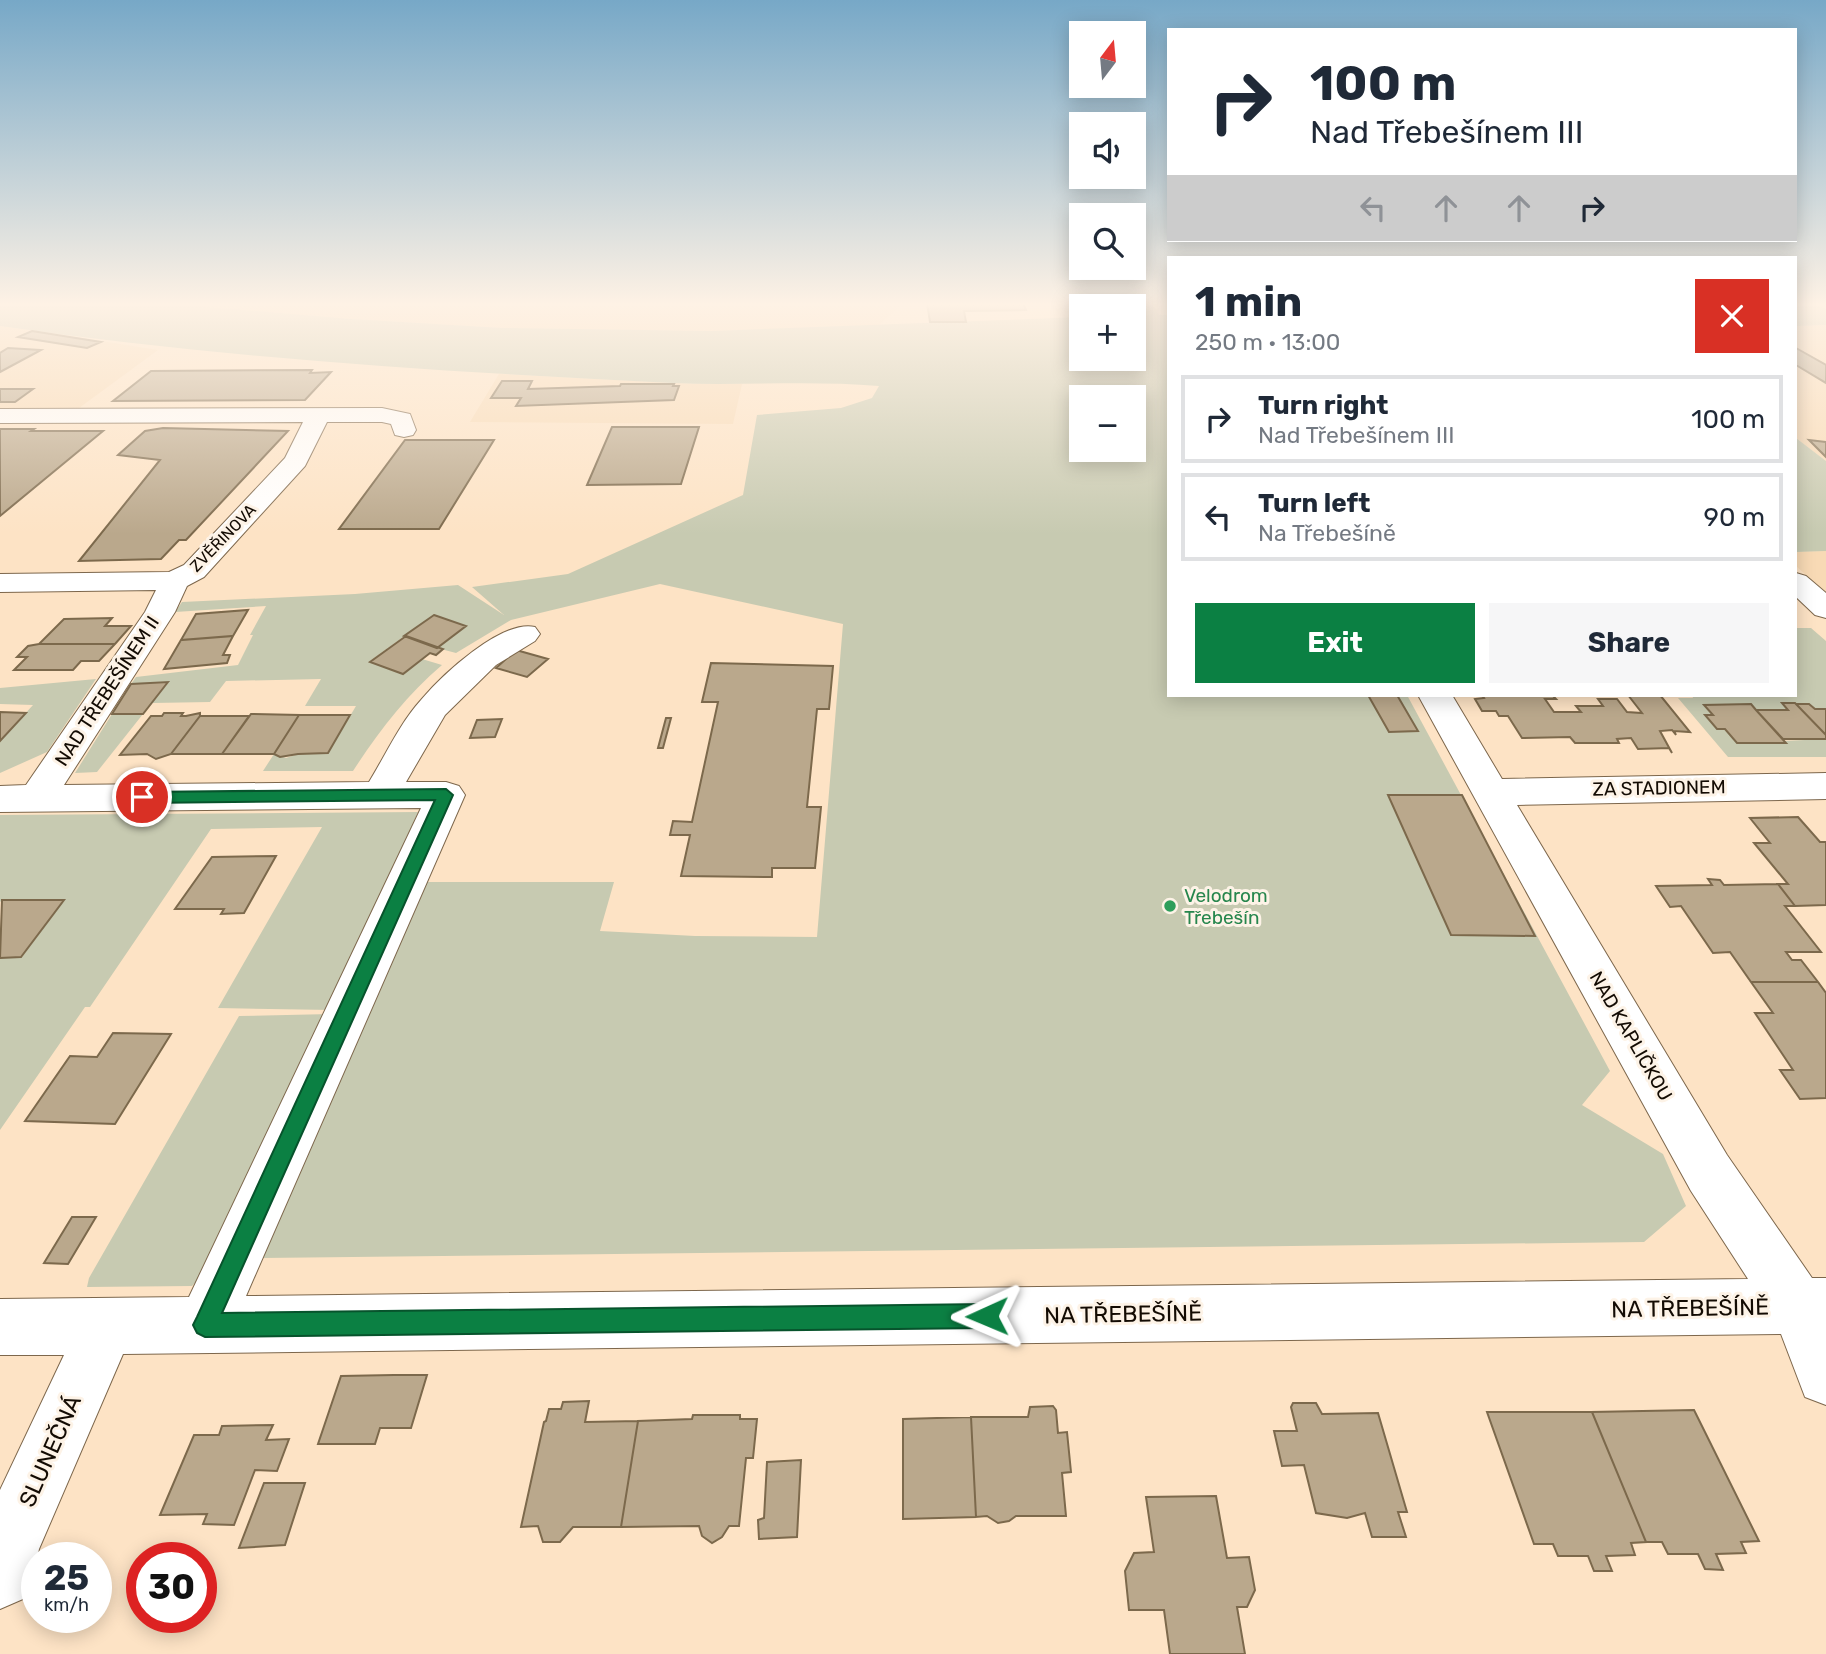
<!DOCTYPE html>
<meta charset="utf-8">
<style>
:root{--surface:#fff;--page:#f6f6f7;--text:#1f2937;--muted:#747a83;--line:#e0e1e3;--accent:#0b8043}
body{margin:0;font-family:Rubik,sans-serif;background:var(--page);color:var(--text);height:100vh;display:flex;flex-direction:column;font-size:26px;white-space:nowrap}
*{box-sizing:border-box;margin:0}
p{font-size:23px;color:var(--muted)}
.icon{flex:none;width:38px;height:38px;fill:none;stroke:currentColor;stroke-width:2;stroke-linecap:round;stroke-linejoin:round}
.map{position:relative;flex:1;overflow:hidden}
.panel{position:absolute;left:1167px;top:256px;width:630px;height:441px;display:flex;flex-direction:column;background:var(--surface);border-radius:0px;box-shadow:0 4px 18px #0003}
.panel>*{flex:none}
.banner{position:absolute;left:1167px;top:28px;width:630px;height:214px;border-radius:0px;box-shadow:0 4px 18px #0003;background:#fff;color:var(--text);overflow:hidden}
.needle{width:46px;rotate:16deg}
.fabs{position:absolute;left:1069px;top:21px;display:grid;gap:14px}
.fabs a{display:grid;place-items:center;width:77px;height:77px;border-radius:0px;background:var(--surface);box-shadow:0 4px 18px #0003;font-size:35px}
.speed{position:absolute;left:21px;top:1542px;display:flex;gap:14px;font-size:35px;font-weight:700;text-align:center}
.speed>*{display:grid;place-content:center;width:91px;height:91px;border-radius:50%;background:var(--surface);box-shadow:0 4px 18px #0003;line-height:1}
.speed small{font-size:18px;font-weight:400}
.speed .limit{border:10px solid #d22;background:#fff;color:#111}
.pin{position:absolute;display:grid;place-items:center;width:60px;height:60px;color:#fff;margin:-30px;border:4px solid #fff;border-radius:50%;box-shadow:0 2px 7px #0007}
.me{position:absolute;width:77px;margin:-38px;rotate:269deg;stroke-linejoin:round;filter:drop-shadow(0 0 5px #0008)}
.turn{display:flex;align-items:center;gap:24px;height:147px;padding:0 28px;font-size:32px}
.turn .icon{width:91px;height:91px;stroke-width:2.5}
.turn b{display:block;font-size:49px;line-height:60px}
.lanes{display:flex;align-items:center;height:66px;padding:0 28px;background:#0003;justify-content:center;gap:35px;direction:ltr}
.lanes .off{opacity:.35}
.round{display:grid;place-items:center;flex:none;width:74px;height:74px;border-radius:0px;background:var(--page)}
.headline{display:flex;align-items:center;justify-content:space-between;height:119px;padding:0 28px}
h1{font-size:42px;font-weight:700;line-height:52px}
.button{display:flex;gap:14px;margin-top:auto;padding:14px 28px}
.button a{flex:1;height:80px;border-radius:0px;background:var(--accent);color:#fff;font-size:28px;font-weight:700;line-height:80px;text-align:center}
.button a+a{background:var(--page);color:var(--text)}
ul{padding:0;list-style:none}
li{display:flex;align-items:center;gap:21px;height:88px;margin:0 14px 10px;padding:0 14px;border:4px solid var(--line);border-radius:0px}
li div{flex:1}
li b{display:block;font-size:26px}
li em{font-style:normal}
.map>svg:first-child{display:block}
</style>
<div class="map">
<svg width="1826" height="1654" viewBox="0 0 1826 1654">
<rect width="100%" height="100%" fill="#fde3c5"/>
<!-- built -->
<path fill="#f8dab5" d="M 160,303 L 903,303 L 878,326 L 712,331 L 503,328 L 351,319 Z
M 1826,325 L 1826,461 L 1796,438 L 1796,326 Z
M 0,326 L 114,343 L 158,350 L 79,408 L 0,408 Z
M 499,374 L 694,384 L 742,384 L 733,424 L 470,422 Z
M 1826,551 L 1826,593 L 1796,566 L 1796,552 Z"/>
<!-- green -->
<path fill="#c7cab1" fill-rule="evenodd" d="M 0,303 L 160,303 L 351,319 L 503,328 L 712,331 L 1081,317 L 1082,359 L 1134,359 L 1134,316 L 1144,315 L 1136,303 L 1151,303 L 1159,315 L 1169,315 L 1169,695 L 1407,695 L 1610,1071 L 1582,1105 L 1663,1154 L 1686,1206 L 1644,1242 L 262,1258 L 421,882 L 614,882 L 600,931 L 695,936 L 817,937 L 843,624 L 660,584 L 511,620 L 456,653 L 437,648 L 466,626 L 434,615 L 370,661 L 403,674 L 422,659 L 442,665 C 406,696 379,731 353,771 L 263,771 L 274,754 L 286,758 L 298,754 L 328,753 L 356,706 L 305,706 L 321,679 L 226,681 L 210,702 L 152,703 L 168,683 L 131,684 L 136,677 L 238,665 L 253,635 L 250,635 L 266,606 L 175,612 L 182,602 L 355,594 L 458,585 L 504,615 L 472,587 L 568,574 L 743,495 L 757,415 L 841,408 L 872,398 L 879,386 C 810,380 740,386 672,383 C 447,372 223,358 0,326 ZM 1082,397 L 1134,397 L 1134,450 L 1082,450 Z
M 1796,303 L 1812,303 L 1826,309 L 1826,325 L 1796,326 Z
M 1796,438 L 1826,461 L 1826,551 L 1796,552 Z
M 1796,628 L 1811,628 L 1826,641 L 1826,709 L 1815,709 L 1809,704 L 1783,703 L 1788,710 L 1756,710 L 1751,704 L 1706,705 L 1713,715 L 1706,716 L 1717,729 L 1725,729 L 1737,743 L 1826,739 L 1826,757 L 1728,757 L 1678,698 L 1693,698 L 1692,695 L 1796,695 Z
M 96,679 L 47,752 L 0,773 L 0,741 L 33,705 L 0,704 L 0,688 Z
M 112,714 L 143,714 L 97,772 L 75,773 Z
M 418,812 L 332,1010 L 218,1008 L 322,827 L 211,829 L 90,1007 L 85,1007 L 0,1130 L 0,958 L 22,957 L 64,900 L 2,900 L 0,902 L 0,815 Z
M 331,1014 L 220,1257 L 192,1286 L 87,1287 L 89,1278 L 239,1016 Z"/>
<!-- building -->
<path fill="#baa88c" stroke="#7c694c" stroke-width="2" d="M 927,303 L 1023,303 L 1026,310 L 964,311 L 966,322 L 930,322 Z
M 32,331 L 101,342 L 87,348 L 18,337 Z
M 8,348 L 41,350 L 0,372 L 0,353 Z
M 1796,348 L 1826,365 L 1826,383 L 1796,365 Z
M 312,370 L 310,373 L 331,372 L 305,400 L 113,401 L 151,371 Z
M 502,381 L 532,381 L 528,389 L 620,386 L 621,384 L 674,384 L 673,386 L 679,386 L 674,400 L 516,406 L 521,398 L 491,398 Z
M 0,389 L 33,389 L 15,402 L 0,402 Z
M 612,427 L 699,427 L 681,484 L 587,485 Z
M 163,428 L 288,431 L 186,540 L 179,540 L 161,559 L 79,561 L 160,460 L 118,455 L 145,431 Z
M 0,429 L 34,429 L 31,431 L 103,431 L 0,516 Z
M 405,440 L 494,440 L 439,529 L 339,529 Z
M 1809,440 L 1826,442 L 1826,457 Z
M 248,610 L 233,636 L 181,640 L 196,614 Z
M 434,615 L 466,626 L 437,648 L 404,636 Z
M 112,618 L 105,626 L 131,626 L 115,644 L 39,644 L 64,619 Z
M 233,636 L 223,655 L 230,655 L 227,663 L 164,669 L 181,640 Z
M 406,636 L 443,649 L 436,655 L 430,653 L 403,674 L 370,662 Z
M 39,644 L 115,644 L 99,661 L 81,661 L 73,670 L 14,670 L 27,657 L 17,657 L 28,646 Z
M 516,650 L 548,659 L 527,677 L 496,668 Z
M 711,663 L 833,666 L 829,709 L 817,709 L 807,807 L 821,807 L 815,868 L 772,868 L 772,877 L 681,876 L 690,835 L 670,835 L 673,821 L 692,822 L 718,702 L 702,702 Z
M 168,682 L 143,714 L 112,714 L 131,684 Z
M 1368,695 L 1397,695 L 1418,731 L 1389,732 Z
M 1482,695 L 1552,695 L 1556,699 L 1545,699 L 1554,712 L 1581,712 L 1576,706 L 1603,706 L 1598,699 L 1617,699 L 1627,712 L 1642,713 L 1628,695 L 1660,695 L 1690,732 L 1674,731 L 1676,735 L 1672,730 L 1660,731 L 1672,753 L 1669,748 L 1638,749 L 1631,738 L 1617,739 L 1619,743 L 1575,743 L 1570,737 L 1522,738 L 1508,716 L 1499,716 L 1496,711 L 1482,711 L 1475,699 L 1484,698 Z
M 1782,703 L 1795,703 L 1826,735 L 1826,739 L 1783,739 L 1756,710 L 1788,710 Z
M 1751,704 L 1756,710 L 1786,743 L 1737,743 L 1725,729 L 1717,729 L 1705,715 L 1713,715 L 1704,705 Z
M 1796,704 L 1809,704 L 1815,709 L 1826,709 L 1826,735 Z
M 0,712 L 26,713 L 0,741 Z
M 164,713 L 183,713 L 181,716 L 186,716 L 200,713 L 200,716 L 171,754 L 156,759 L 147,754 L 120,755 L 151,716 L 162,716 Z
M 251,714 L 299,715 L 274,754 L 222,754 Z
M 299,715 L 350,715 L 328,753 L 298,754 L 280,757 L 274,754 Z
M 200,716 L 249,716 L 222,754 L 171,754 Z
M 666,718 L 671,718 L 663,748 L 658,748 Z
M 502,719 L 495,737 L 470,738 L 477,720 Z
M 1388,795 L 1462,795 L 1535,936 L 1451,935 Z
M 1798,817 L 1820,842 L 1826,842 L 1826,905 L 1795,906 L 1778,884 L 1788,884 L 1754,843 L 1770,843 L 1750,818 Z
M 276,856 L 244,913 L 221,914 L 224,909 L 175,909 L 212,857 Z
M 1708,879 L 1720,880 L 1724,885 L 1778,884 L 1795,906 L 1785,906 L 1821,952 L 1786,952 L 1792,960 L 1801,960 L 1818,982 L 1751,982 L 1730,952 L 1713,953 L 1681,906 L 1670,907 L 1656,886 L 1712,885 Z
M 2,900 L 64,900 L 21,957 L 0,958 Z
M 1751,982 L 1818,982 L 1826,993 L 1826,1098 L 1800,1099 L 1780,1070 L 1793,1070 L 1755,1013 L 1773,1013 Z
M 113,1033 L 171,1034 L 115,1124 L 25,1121 L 70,1056 L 97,1057 Z
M 72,1217 L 96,1217 L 68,1264 L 44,1263 Z
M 394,1375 L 427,1375 L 411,1428 L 380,1428 L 375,1444 L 318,1444 L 341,1376 Z
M 589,1401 L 585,1422 L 638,1421 L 621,1527 L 573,1527 L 560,1542 L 543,1542 L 538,1526 L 521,1527 L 544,1422 L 546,1421 L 549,1409 L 561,1409 L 563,1402 Z
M 1293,1403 L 1316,1403 L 1322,1414 L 1378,1413 L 1407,1512 L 1398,1512 L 1406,1537 L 1372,1537 L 1365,1513 L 1347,1518 L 1316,1513 L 1304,1465 L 1282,1466 L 1274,1431 L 1297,1431 L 1291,1407 Z
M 1053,1406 L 1056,1410 L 1058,1433 L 1067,1432 L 1071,1472 L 1062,1473 L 1066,1516 L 1016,1516 L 1009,1521 L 998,1523 L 987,1516 L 976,1517 L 971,1417 L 1028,1417 L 1030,1407 Z
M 1694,1410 L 1759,1541 L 1741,1542 L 1746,1553 L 1716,1554 L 1723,1570 L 1705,1569 L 1698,1554 L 1668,1554 L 1662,1542 L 1646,1542 L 1592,1412 Z
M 1487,1412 L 1592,1412 L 1646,1542 L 1631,1543 L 1635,1555 L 1606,1556 L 1612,1571 L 1594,1571 L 1588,1556 L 1558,1556 L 1553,1544 L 1534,1544 Z
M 693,1415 L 740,1415 L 740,1419 L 757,1419 L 753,1458 L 746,1458 L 739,1526 L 729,1526 L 722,1537 L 712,1543 L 702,1536 L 699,1526 L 621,1527 L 638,1421 L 692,1419 Z
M 971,1417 L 976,1517 L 903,1519 L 903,1419 Z
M 273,1425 L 266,1440 L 289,1439 L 277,1471 L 255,1470 L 234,1525 L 203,1524 L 207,1514 L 160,1515 L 194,1435 L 219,1435 L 222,1426 Z
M 801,1460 L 797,1537 L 759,1539 L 758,1520 L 764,1518 L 767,1462 Z
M 264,1483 L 305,1483 L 285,1545 L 239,1548 Z
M 1216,1496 L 1227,1558 L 1249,1557 L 1255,1590 L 1247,1607 L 1237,1607 L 1245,1654 L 1170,1654 L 1164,1610 L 1129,1610 L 1125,1571 L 1134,1553 L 1154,1552 L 1146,1497 Z"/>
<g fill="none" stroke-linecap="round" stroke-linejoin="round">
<!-- minor casing -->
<g stroke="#7d674c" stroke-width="2">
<path id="minor" d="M 382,408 L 410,414 L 416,430 L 413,435 L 404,437 L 395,435 L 391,424 L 382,422 L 327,422 L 305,466 L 204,577 L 187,586 L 175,612 L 64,785 L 369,782 C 385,756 400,723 421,700 C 442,675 502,619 535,627 L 540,634 L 535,641 L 496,665 L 445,715 L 406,782 L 446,782 L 459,786 L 465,795 L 246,1296 L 1748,1279 L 1691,1191 L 1418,695 L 1452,695 L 1502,779 L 1826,773 L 1826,799 L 1517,805 L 1727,1155 L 1812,1278 L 1826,1278 L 1826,1405 L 1805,1397 L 1781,1334 L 123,1354 L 39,1549 L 33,1576 L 23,1599 L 0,1609 L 0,1490 L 64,1355 L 0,1355 L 0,1299 L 189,1297 L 421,808 L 0,812 L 0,786 L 26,785 L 145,612 L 156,590 L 0,592 L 0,574 L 169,572 L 184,565 L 285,458 L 303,422 L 0,423 L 0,409 Z
M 1796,573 L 1806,576 L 1826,593 L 1826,618 L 1815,615 L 1796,597 Z"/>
</g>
<!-- minor -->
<use href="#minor" fill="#fff" fill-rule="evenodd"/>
</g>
<!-- sky -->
<linearGradient id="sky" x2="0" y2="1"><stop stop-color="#77a8c7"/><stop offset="0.57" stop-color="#fef2e5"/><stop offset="1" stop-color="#fef2e5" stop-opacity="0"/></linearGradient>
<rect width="1826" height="534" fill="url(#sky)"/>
<!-- route -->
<path fill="#0b8043" stroke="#07532c" stroke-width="2" d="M 446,789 L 453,795 L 222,1313 L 987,1304 L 996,1308 L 999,1316 L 996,1324 L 987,1328 L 205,1337 L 197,1333 L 193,1325 L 197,1317 L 435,800 L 142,803 L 134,797 L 142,792 Z"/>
<!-- markers -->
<circle fill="#2e9e5b" stroke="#fdf3e7" stroke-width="2.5" cx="1170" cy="906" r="7"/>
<g text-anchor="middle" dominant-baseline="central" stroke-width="6" stroke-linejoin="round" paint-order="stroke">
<!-- far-street labels -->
<g font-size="16" fill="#130b03" stroke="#fdf3e7">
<text transform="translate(223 538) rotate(-46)">ZVĚŘINOVA</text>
</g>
<!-- street labels -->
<g font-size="19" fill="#130b03" stroke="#fdf3e7">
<text transform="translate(107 691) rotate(-57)">NAD TŘEBEŠÍNEM II</text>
<text transform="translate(1659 788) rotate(-1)">ZA STADIONEM</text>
<text transform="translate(1631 1036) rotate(60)">NAD KAPLIČKOU</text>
</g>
<!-- leisure labels -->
<g font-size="19" fill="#27864d" stroke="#fdf3e7" text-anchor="start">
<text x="1184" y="895">Velodrom<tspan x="1184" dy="22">Třebešín</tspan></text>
</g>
<!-- near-street labels -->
<g font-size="23" fill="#130b03" stroke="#fdf3e7">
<text transform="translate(1690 1308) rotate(-1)">NA TŘEBEŠÍNĚ</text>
<text transform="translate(1123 1314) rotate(-1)">NA TŘEBEŠÍNĚ</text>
<text transform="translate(50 1451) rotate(-66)">SLUNEČNÁ</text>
</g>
</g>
</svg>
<div class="fabs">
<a><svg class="needle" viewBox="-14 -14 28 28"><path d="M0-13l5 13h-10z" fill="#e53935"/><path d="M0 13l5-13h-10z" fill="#747a83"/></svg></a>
<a><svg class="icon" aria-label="sound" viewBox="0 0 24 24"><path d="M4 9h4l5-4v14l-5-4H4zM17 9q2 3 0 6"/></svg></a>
<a><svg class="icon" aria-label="search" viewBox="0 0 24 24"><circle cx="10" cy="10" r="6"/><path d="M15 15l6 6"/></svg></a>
<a>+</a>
<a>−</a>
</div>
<div class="speed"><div>25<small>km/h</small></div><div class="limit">30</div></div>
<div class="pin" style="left:142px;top:797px;background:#d93025"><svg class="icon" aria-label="arrive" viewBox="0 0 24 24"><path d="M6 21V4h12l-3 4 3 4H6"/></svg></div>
<svg class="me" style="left:987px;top:1316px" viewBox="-20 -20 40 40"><path d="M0-17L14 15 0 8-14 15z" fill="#0b8043" stroke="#fff" stroke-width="4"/></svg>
<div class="banner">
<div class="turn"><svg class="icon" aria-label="right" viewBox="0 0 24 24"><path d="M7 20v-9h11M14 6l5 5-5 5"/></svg><div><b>100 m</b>Nad Třebešínem III</div></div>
<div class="lanes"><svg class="icon off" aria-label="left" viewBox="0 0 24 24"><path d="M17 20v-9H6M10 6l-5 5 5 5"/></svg><svg class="icon off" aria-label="ahead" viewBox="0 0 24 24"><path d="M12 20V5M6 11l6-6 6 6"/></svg><svg class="icon off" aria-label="ahead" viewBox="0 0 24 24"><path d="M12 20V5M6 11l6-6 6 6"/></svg><svg class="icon" aria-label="right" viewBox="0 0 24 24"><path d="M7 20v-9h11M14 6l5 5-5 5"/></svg></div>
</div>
<section class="panel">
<div class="headline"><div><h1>1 min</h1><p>250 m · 13:00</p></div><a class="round" style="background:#d93025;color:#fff"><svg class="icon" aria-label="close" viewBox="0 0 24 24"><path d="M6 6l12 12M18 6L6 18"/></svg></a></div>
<ul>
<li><svg class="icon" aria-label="right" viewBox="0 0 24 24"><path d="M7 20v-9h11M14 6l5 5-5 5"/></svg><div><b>Turn right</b><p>Nad Třebešínem III</p></div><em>100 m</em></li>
<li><svg class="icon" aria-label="left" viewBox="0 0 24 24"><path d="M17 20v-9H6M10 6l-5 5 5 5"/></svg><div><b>Turn left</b><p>Na Třebešíně</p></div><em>90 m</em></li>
</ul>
<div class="button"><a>Exit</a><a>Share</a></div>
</section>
</div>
